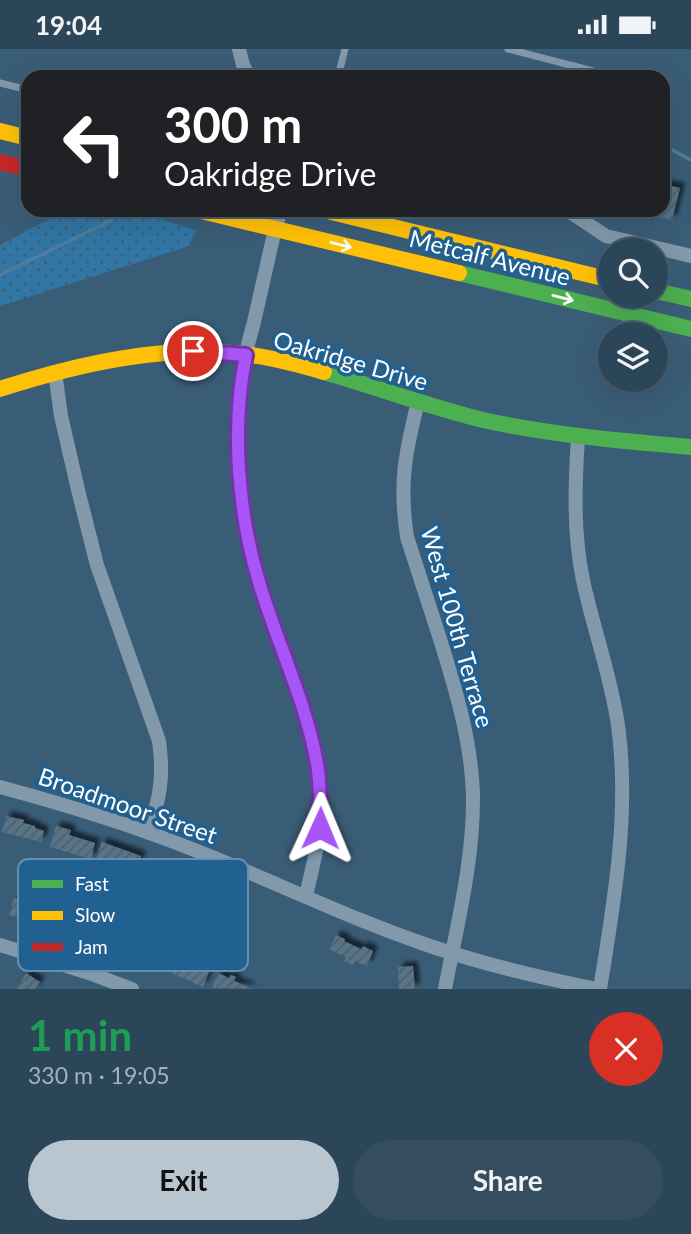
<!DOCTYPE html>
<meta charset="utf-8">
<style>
:root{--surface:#2c4659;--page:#344d5f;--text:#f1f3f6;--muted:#a6b1ba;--line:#485e6f;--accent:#bac6cf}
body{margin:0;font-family:Lato,sans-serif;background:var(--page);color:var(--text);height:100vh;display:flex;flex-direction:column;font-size:26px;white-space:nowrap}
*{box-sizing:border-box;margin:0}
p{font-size:23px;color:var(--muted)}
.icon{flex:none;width:38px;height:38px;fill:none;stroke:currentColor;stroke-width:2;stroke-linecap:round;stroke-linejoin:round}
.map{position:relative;height:940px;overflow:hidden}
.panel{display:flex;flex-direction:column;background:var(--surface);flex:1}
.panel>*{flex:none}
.top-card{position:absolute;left:21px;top:21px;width:649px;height:147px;border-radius:21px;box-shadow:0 7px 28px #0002,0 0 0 2px var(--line);background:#202124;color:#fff;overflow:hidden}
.tools{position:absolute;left:598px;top:189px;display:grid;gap:14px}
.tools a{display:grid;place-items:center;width:70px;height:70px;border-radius:50%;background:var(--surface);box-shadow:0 7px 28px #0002,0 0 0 2px var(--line);font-size:35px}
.pin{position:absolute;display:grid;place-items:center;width:60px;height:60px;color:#fff;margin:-30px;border:4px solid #fff;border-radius:50%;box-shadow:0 2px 7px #0007}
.me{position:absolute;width:77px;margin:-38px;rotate:1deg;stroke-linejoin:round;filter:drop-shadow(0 0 5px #0008)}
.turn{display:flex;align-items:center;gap:24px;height:147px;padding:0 28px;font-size:32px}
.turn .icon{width:91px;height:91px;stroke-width:2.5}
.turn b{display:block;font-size:49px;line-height:60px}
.round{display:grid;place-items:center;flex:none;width:74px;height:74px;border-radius:37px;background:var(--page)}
.head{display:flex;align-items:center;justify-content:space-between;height:119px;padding:0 28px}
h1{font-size:42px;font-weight:700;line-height:52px;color:#1e9e55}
.primary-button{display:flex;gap:14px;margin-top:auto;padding:14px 28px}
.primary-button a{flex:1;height:80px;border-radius:42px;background:var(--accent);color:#111;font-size:28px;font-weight:700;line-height:80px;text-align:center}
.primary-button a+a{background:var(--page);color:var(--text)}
.status{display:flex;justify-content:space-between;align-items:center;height:49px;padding:0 35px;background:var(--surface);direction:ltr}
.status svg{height:19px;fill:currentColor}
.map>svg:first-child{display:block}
</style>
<div class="status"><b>19:04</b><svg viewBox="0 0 49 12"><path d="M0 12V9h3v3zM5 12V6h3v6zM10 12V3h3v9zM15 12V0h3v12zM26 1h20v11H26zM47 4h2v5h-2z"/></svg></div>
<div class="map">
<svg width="691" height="940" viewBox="0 0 691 940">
<defs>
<pattern id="park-dots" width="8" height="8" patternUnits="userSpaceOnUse" patternTransform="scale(1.75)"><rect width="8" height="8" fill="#3176a5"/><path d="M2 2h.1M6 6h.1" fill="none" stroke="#405f74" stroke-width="1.8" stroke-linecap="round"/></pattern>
<pattern id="building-hatch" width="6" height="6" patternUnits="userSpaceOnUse" patternTransform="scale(1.75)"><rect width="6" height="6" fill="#577488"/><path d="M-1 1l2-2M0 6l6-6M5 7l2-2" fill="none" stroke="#515e67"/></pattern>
<filter id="shadow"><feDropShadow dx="5" dy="-5" stdDeviation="2" flood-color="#0009"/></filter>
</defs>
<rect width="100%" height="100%" fill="#3a5d77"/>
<!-- park -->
<path fill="url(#park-dots)" d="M 66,161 L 128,161 L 196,181 L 189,197 L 0,257 L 0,196 Z"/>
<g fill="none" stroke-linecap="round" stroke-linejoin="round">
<!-- stream -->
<path stroke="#507d9c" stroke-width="3.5" d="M 663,96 L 691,111
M 0,226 L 112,171"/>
</g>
<!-- building -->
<path fill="url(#building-hatch)" filter="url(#shadow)" d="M 663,135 L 680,139 L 672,171 L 660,168 L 662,161 L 663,161 Z
M 6,767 L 24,771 L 23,774 L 35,777 L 35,779 L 44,782 L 41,793 L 2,783 Z
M 56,777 L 71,781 L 69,786 L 95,794 L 91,810 L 50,798 Z
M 102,793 L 141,807 L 135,824 L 96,810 Z
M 14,849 L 23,852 L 24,850 L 32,852 L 30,856 L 51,861 L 47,876 L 9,866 Z
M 336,886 L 345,890 L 344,892 L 361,900 L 363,897 L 373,902 L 367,917 L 355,912 L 353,916 L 344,912 L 346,908 L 329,900 Z
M 178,910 L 209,923 L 203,938 L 172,924 Z
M 413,917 L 415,940 L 399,940 L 398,918 Z
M 26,924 L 40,933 L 35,940 L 16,940 Z
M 218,924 L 229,929 L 231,926 L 236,928 L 234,932 L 253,940 L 212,939 Z"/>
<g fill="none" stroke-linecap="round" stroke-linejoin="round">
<!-- lane -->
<path stroke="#8199aa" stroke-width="7" d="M 508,0 L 616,28
M 338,28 L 345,0
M 573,28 L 575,17
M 0,34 L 28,41"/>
<!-- street -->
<path stroke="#8199aa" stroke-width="14" d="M 239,0 L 243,16 L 249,28
M 281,161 L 275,180 C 268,211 261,242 254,273 C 250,288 245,304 243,319 C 237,362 237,409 242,451 C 249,506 267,558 285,609 C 301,654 318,699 320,747 C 322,781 314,814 306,846
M 567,161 L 606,187 L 691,207
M 55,323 L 61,367 L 79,445 L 97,516 L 159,692 C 164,728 160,750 148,784
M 418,353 C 405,404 399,435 407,488 C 418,522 429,556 440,590 C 456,641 471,691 473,745 C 474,811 457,876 445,940
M 578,388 C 575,436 573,483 583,531 C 593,579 611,627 618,676 C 630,764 614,853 600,940
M 0,738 C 67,756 133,776 197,802 C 276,833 352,871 433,898 C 486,916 542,929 597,940
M 0,896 L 89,924 L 132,940"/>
<!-- fast -->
<path stroke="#4caf50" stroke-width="16" d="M 459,224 L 691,280
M 656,242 L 691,250
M 324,323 C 377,338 429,358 483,371 C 552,386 621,392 691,398"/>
<!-- slow -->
<path stroke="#ffc107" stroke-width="16" d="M 0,82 L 28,89
M 197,161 L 459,224
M 323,161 L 611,231
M 0,340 C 81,314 165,295 250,306 C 275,309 300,316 324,323"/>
<!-- jam -->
<path stroke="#c62828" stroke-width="16" d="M 0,113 L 28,120"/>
</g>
<!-- one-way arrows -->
<defs><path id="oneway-shaft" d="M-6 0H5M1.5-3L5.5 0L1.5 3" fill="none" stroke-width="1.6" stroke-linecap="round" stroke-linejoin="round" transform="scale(1.75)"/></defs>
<g stroke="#f6fbf6">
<use href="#oneway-shaft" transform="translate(341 196) rotate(14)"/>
<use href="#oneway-shaft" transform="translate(563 249) rotate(14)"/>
</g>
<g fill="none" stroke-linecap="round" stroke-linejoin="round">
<!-- route casing -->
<g stroke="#6d37a1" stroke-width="18">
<path id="route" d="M 193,302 L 246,306 C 231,377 238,464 259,533 C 277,594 306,652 317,715 C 321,737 320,758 320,779"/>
</g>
<!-- route -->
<use href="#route" stroke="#a855f7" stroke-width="12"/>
</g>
<g text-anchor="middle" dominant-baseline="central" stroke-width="7" stroke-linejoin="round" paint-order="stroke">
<!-- street labels -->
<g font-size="24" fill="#fff" stroke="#206191">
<text transform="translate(490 208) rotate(14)">Metcalf Avenue</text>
<text transform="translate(351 311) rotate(16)">Oakridge Drive</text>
<text transform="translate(458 578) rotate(74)">West 100th Terrace</text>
<text transform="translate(128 756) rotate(19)">Broadmoor Street</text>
</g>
</g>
<!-- legend -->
<rect x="18" y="810" width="230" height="112" rx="10" fill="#206191" stroke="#6390b2" stroke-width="2"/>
<rect x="32" y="831" width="31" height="8" fill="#4caf50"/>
<rect x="32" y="862" width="31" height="9" fill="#ffc107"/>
<rect x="32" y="894" width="31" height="8" fill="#c62828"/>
<g font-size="19" fill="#fff">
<text x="75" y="842">Fast</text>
<text x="75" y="873">Slow</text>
<text x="75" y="905">Jam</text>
</g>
</svg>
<div class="tools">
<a><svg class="icon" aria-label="search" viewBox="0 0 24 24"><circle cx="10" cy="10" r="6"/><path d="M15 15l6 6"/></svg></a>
<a><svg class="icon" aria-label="layers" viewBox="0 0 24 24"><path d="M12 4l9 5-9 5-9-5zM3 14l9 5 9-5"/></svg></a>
</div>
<div class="pin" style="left:193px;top:302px;background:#d93025"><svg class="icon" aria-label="arrive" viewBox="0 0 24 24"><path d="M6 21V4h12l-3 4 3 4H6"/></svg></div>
<svg class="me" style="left:320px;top:779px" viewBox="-20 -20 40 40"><path d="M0-17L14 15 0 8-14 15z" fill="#a855f7" stroke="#fff" stroke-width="4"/></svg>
<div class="top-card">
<div class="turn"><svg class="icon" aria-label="left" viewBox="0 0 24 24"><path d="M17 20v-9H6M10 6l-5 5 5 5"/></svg><div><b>300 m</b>Oakridge Drive</div></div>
</div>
</div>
<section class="panel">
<div class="head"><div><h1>1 min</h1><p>330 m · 19:05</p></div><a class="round" style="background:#d93025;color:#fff"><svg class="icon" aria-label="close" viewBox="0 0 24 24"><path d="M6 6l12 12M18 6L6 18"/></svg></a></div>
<div class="primary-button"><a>Exit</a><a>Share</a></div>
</section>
